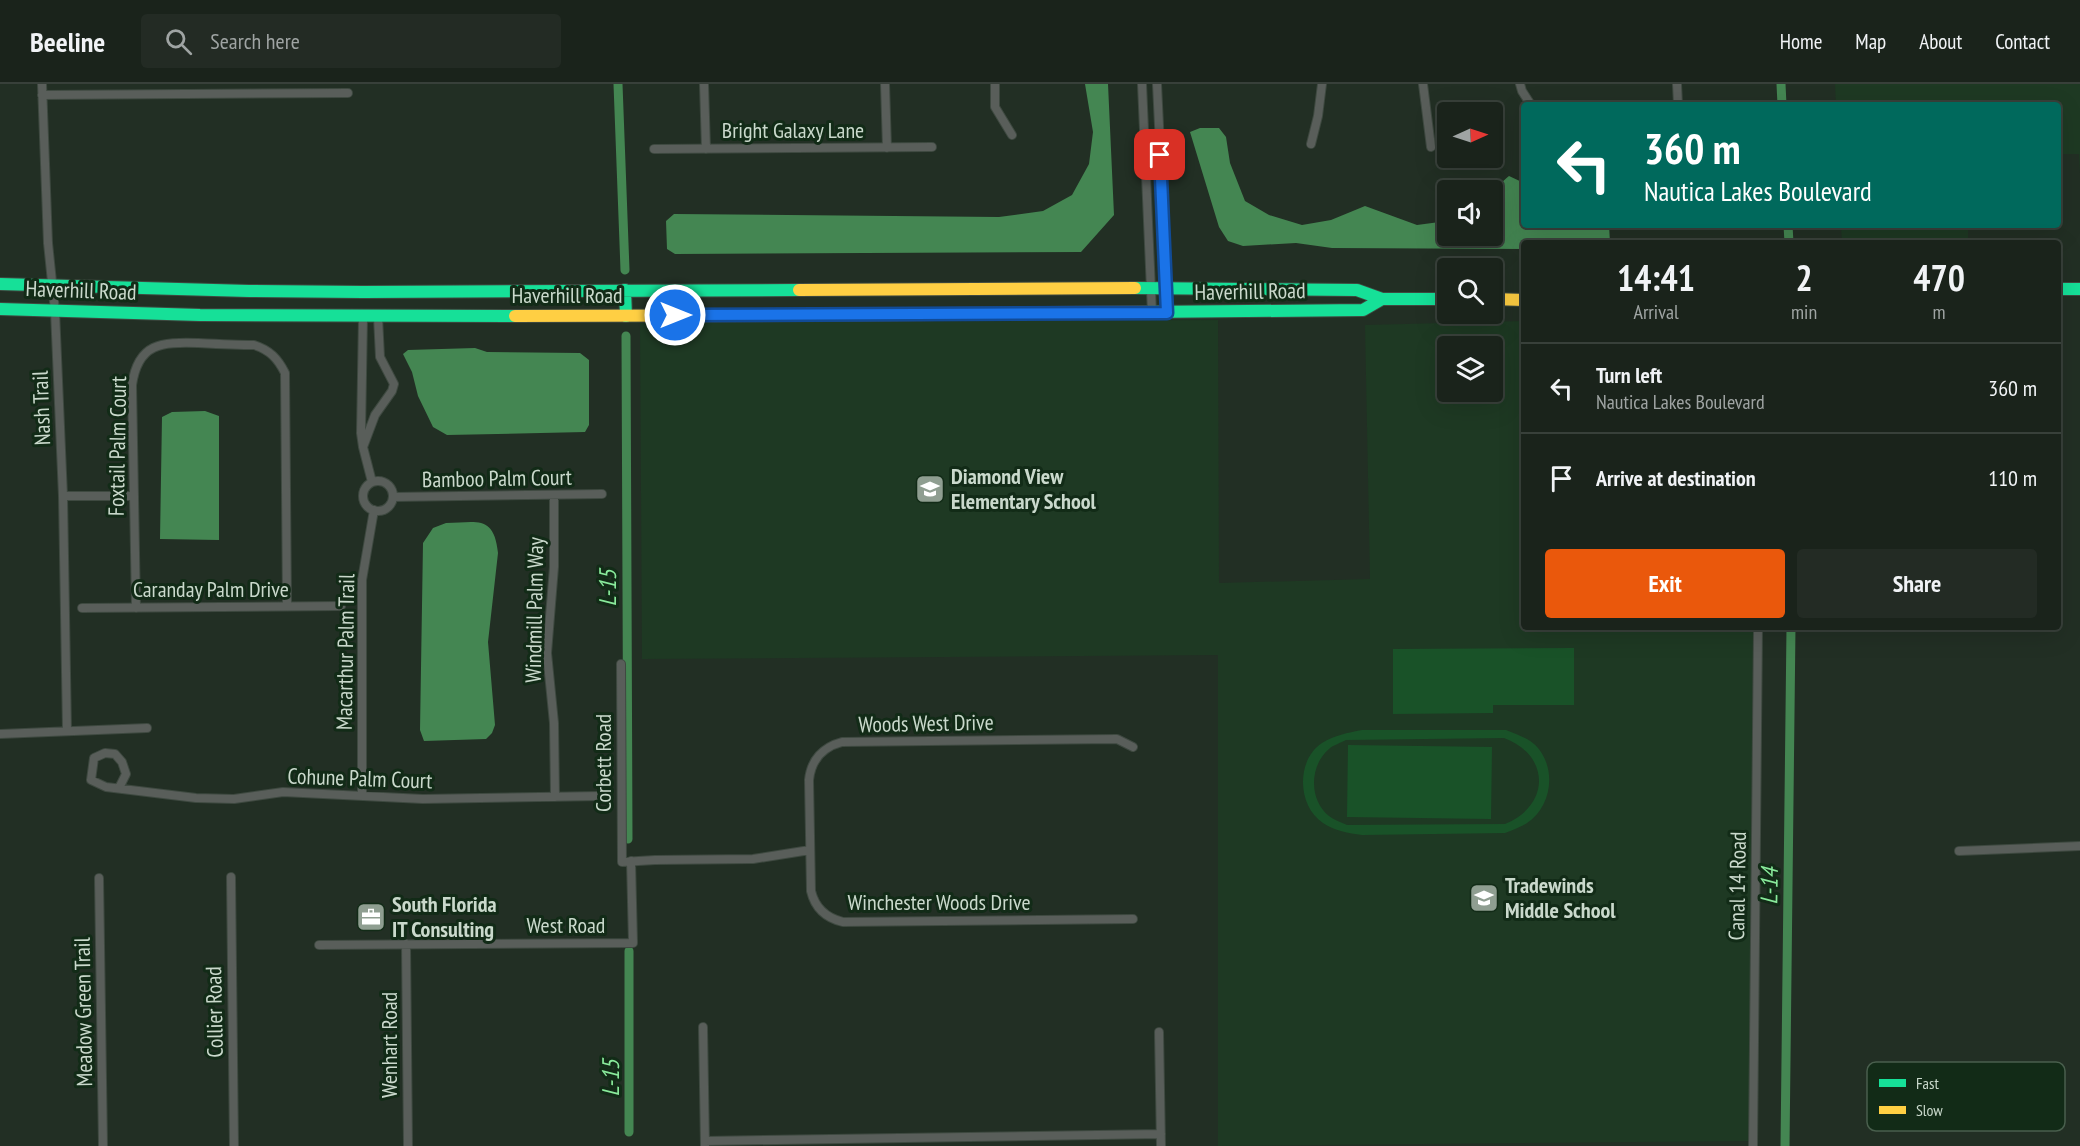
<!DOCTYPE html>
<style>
:root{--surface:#1a231b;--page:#232b24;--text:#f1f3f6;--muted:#9fa4a3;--line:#38403a;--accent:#ea580c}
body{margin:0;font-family:"PT Sans Narrow",sans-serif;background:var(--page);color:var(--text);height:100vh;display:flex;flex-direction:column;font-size:22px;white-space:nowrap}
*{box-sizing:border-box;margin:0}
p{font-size:20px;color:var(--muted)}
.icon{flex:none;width:33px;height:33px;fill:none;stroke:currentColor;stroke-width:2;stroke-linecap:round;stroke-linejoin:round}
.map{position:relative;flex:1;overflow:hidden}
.sheet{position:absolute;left:1521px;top:156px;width:540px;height:390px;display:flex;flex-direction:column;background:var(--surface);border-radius:6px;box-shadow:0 6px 24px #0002,0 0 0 2px var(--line)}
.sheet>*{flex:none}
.hud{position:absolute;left:1521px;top:18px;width:540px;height:126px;border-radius:6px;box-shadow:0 6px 24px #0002,0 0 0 2px var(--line);background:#00695c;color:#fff;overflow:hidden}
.needle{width:39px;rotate:87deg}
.controls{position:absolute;left:1437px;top:18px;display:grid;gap:12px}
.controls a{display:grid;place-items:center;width:66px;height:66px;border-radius:6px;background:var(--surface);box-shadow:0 6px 24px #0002,0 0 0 2px var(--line);font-size:30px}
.pin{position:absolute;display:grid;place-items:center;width:51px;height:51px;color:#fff;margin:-26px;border-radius:12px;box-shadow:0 3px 9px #0006}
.me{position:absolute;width:66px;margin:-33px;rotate:90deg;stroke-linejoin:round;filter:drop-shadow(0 0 4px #0008)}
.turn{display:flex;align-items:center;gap:21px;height:126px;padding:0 24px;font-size:27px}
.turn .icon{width:78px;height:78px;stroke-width:2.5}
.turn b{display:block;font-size:42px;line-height:51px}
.eta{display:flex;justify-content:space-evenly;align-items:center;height:102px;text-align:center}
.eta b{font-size:36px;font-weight:800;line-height:42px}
.button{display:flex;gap:12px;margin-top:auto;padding:12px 24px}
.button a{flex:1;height:69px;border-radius:6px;background:var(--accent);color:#fff;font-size:24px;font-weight:800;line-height:69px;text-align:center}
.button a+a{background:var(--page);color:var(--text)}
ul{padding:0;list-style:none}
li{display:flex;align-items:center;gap:18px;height:90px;padding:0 24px;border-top:2px solid var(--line)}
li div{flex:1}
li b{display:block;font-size:22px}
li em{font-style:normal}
header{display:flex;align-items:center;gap:36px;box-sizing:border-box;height:84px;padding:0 30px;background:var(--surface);border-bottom:2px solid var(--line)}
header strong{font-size:28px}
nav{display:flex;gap:33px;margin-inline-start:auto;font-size:21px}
.search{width:420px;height:54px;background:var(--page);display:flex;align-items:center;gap:15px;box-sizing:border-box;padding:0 21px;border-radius:6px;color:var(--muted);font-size:22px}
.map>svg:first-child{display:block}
</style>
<header>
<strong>Beeline</strong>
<div class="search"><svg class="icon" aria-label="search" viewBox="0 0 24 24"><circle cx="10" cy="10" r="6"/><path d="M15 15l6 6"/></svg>Search here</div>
<nav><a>Home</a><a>Map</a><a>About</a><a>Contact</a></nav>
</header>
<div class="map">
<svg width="2080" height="1062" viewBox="0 0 2080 1062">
<rect width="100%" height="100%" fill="#222f24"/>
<!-- built -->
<path fill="#1e3923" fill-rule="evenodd" d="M 1835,0 L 2080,0 L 2080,89 L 2079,70 L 2058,70 L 2058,21 L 1836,21 Z
M 1841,141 L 1968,141 L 1968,159 L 1842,159 Z
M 1218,236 L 1219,499 L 1370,495 L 1365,241 L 1524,237 L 1524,543 L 1753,543 L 1749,1057 L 1218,1062 L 1218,571 L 642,575 L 640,239 ZM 1448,262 L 1492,262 L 1492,308 L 1448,308 Z"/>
<!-- green -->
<path fill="#195228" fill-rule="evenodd" d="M 1574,564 L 1574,621 L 1493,621 L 1493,629 L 1393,630 L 1393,565 Z
M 1362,646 L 1506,646 C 1517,651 1530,654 1538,664 C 1557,687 1551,723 1527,739 C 1521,743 1512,746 1505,749 L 1362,751 C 1348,749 1335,747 1323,739 C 1297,722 1296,676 1322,659 C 1335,651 1347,649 1362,646 ZM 1504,654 C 1550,671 1551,721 1505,740 L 1347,741 C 1341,738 1334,736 1329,732 C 1309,716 1309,682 1329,665 C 1333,661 1341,659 1346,656 Z
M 1348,661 L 1492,663 L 1491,735 L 1347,733 Z"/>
<!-- water -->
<path fill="#448652" d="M 1085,0 L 1108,0 L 1114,131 L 1081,168 L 675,170 L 667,165 L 666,137 L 674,130 L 999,133 L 1043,127 L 1072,111 L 1089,80 L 1093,48 Z
M 1200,44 L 1219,44 L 1226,53 L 1230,79 L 1245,117 L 1269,131 L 1302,141 L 1331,136 L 1365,122 L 1417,141 L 1447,137 L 1448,152 L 1492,152 C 1492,125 1486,110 1509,92 L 1524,99 L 1524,141 L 1609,141 L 1610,159 L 1524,159 L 1524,165 L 1332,164 L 1296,159 L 1243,162 L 1228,157 L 1219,143 L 1190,48 Z
M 475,264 L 487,268 L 580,269 L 589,276 L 589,341 L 585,348 L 447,351 L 433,343 L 418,312 L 412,288 L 403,270 L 408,266 Z
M 205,327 L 219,332 L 219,456 L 160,455 L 162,333 L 172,328 Z
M 446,439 C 476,439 494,430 498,469 L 488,558 L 495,641 L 492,649 L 486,655 L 424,657 L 420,646 L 423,459 L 433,444 Z"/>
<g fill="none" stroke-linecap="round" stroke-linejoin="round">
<!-- canal -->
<path stroke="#448652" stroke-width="9" d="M 618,0 L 625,186
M 1781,0 L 1782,21
M 1788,141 L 1789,159
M 626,252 L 628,755
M 629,867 L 629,1048
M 1785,1062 L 1791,543"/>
<!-- street casing -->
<g stroke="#3e4940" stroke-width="10">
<path id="street" d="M 42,0 L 48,159 L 55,227 L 63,412 L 67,647
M 704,0 L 706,65
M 885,0 L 887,64
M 995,0 L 995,23 L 1012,51
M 1142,0 L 1152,229
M 1157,0 L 1168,229
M 1423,0 L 1431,63
M 1520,0 L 1522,7 L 1531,21
M 1677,0 L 1678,21
M 42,11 L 348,9
M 1311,60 L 1318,32 L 1322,0
M 654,65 L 932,63
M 363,233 L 361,349 L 363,363 L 375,331 L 392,307 L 394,300 L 380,273 L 378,233
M 363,363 L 372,398
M363 412a15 15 0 1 1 30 0a15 15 0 1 1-30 0Z
M 554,411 L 554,483 L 547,569 L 554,639 L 555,713
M 63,412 L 134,412
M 393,413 L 602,410
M 82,524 L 341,522
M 136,524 L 132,301 C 138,259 161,258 198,259 C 217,260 236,261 254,261 C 270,266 278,275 285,289 L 287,522
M 621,580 L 622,778 L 655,776 L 753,775 L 810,766
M 0,650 L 147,644
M 119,704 L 126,690 L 122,678 L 115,670 L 105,669 L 94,674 L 91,696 L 106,703 L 196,714 L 234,715 L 283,708 L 423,715 L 601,712
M 362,712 L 362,496 L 374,426
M 1959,767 L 2080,762
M 231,793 L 234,1062
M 99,794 L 103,1062
M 1133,835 L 843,838 C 826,834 815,824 811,807 L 809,696 C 811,676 823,663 842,658 L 1117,655 L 1133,663
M 406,860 L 408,1062
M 319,861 L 633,859 L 631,777
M 703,943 L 705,1062
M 1159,948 L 1161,1062
M 705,1057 L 1161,1050
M 1753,1062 L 1758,543"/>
</g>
<!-- fast casing -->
<g stroke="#3e4940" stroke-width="14">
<path id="fast" d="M 0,200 L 249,207 L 363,208 L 799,206
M 1135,204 L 1357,206 L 1382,215 L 1448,215
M 2058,205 L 2080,205
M 625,206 L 626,232
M 0,225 L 200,231 L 515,232
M 836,231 L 1363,226 L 1382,215"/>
</g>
<!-- slow casing -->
<g stroke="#3e4940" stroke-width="14">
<path id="slow" d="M 799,206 L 1135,204
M 1492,215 L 1524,216
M 515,232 L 836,231"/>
</g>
<!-- street -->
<use href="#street" stroke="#595e5a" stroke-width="8"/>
<!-- fast -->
<use href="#fast" stroke="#16e098" stroke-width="12"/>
<!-- slow -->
<use href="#slow" stroke="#ffcf43" stroke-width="12"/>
</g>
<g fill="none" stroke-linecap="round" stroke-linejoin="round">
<!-- route casing -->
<g stroke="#114b97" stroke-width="15">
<path id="route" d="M 675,231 L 1167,229 L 1160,71"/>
</g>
<!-- route -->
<use href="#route" stroke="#1a73e8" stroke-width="10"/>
</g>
<!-- icons -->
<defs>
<g id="school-square" transform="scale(1.5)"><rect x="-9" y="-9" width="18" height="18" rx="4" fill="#8f9e91" stroke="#122b17"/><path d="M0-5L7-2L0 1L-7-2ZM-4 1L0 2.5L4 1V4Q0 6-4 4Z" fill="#fff"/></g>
<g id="office-square" transform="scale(1.5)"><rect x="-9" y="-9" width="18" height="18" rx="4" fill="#8f9e91" stroke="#122b17"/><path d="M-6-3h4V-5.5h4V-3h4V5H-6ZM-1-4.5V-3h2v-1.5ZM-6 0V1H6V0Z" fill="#fff"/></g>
</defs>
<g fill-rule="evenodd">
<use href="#school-square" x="930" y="405"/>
<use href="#school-square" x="1484" y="814"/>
<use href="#office-square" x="371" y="833"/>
</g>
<g text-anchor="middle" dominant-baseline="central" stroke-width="6" stroke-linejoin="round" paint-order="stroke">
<!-- street labels -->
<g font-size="22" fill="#cad9cc" stroke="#122b17">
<text x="793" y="46">Bright Galaxy Lane</text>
<text transform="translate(81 206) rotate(2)">Haverhill Road</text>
<text transform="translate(1250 207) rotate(-1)">Haverhill Road</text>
<text x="567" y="211">Haverhill Road</text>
<text transform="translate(41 324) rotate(-92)">Nash Trail</text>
<text transform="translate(117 362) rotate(-89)">Foxtail Palm Court</text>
<text transform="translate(497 394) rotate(-1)">Bamboo Palm Court</text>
<text x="211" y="505">Caranday Palm Drive</text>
<text transform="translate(534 526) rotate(-89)">Windmill Palm Way</text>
<text transform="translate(345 568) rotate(-89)">Macarthur Palm Trail</text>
<text transform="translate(926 639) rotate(-1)">Woods West Drive</text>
<text transform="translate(603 679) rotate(-90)">Corbett Road</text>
<text transform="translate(360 694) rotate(2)">Cohune Palm Court</text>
<text transform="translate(1737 802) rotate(-89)">Canal 14 Road</text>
<text x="939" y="818">Winchester Woods Drive</text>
<text x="566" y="841">West Road</text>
<text transform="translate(83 928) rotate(-91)">Meadow Green Trail</text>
<text transform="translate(214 928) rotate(-91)">Collier Road</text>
<text transform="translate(389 961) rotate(-90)">Wenhart Road</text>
</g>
<!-- poi labels -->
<g font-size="22" font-weight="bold" fill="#cad9cc" stroke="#122b17" text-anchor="start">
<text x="951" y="392">Diamond View<tspan x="951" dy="25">Elementary School</tspan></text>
<text x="1505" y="801">Tradewinds<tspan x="1505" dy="25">Middle School</tspan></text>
<text x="392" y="820">South Florida<tspan x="392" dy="25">IT Consulting</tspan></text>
</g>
<!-- water labels -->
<g font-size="24" font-style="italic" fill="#89ea9b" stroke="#122b17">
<text transform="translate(607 504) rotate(-90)">L-15</text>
<text transform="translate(1769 802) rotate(-89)">L-14</text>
<text transform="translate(610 994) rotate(-90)">L-15</text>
</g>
</g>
<!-- legend -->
<rect x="1867" y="978" width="198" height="69" rx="9" fill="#122b17" stroke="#495f4d" stroke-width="1.5"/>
<rect x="1879" y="995" width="27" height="8" fill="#16e098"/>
<rect x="1879" y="1022" width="27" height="8" fill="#ffcf43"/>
<g font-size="16" fill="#cad9cc">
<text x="1916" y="1005">Fast</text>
<text x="1916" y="1032">Slow</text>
</g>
</svg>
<div class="controls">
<a><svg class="needle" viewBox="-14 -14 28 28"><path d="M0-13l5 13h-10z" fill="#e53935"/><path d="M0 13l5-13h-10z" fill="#9fa4a3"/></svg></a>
<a><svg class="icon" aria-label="sound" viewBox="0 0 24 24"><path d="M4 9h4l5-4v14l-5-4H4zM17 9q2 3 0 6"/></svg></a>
<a><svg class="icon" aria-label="search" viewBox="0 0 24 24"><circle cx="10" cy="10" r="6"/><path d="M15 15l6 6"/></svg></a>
<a><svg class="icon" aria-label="layers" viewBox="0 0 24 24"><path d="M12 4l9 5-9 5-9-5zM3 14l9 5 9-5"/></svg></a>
</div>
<div class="pin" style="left:1160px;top:71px;background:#d93025"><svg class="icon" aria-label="arrive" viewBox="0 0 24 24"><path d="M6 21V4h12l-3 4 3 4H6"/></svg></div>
<svg class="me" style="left:675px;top:231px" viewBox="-20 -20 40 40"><circle r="17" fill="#1a73e8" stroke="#fff" stroke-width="3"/><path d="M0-11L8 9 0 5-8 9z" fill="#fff"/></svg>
<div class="hud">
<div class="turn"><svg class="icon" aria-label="left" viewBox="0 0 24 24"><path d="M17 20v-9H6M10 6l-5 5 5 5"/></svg><div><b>360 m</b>Nautica Lakes Boulevard</div></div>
</div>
<section class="sheet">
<div class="eta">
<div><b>14:41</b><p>Arrival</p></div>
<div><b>2</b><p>min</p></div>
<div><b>470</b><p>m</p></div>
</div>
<ul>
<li><svg class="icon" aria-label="left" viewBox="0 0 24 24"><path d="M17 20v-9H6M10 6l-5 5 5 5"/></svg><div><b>Turn left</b><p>Nautica Lakes Boulevard</p></div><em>360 m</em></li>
<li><svg class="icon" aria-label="arrive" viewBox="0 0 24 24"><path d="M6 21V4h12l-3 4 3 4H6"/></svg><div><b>Arrive at destination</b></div><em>110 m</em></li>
</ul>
<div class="button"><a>Exit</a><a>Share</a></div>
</section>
</div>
